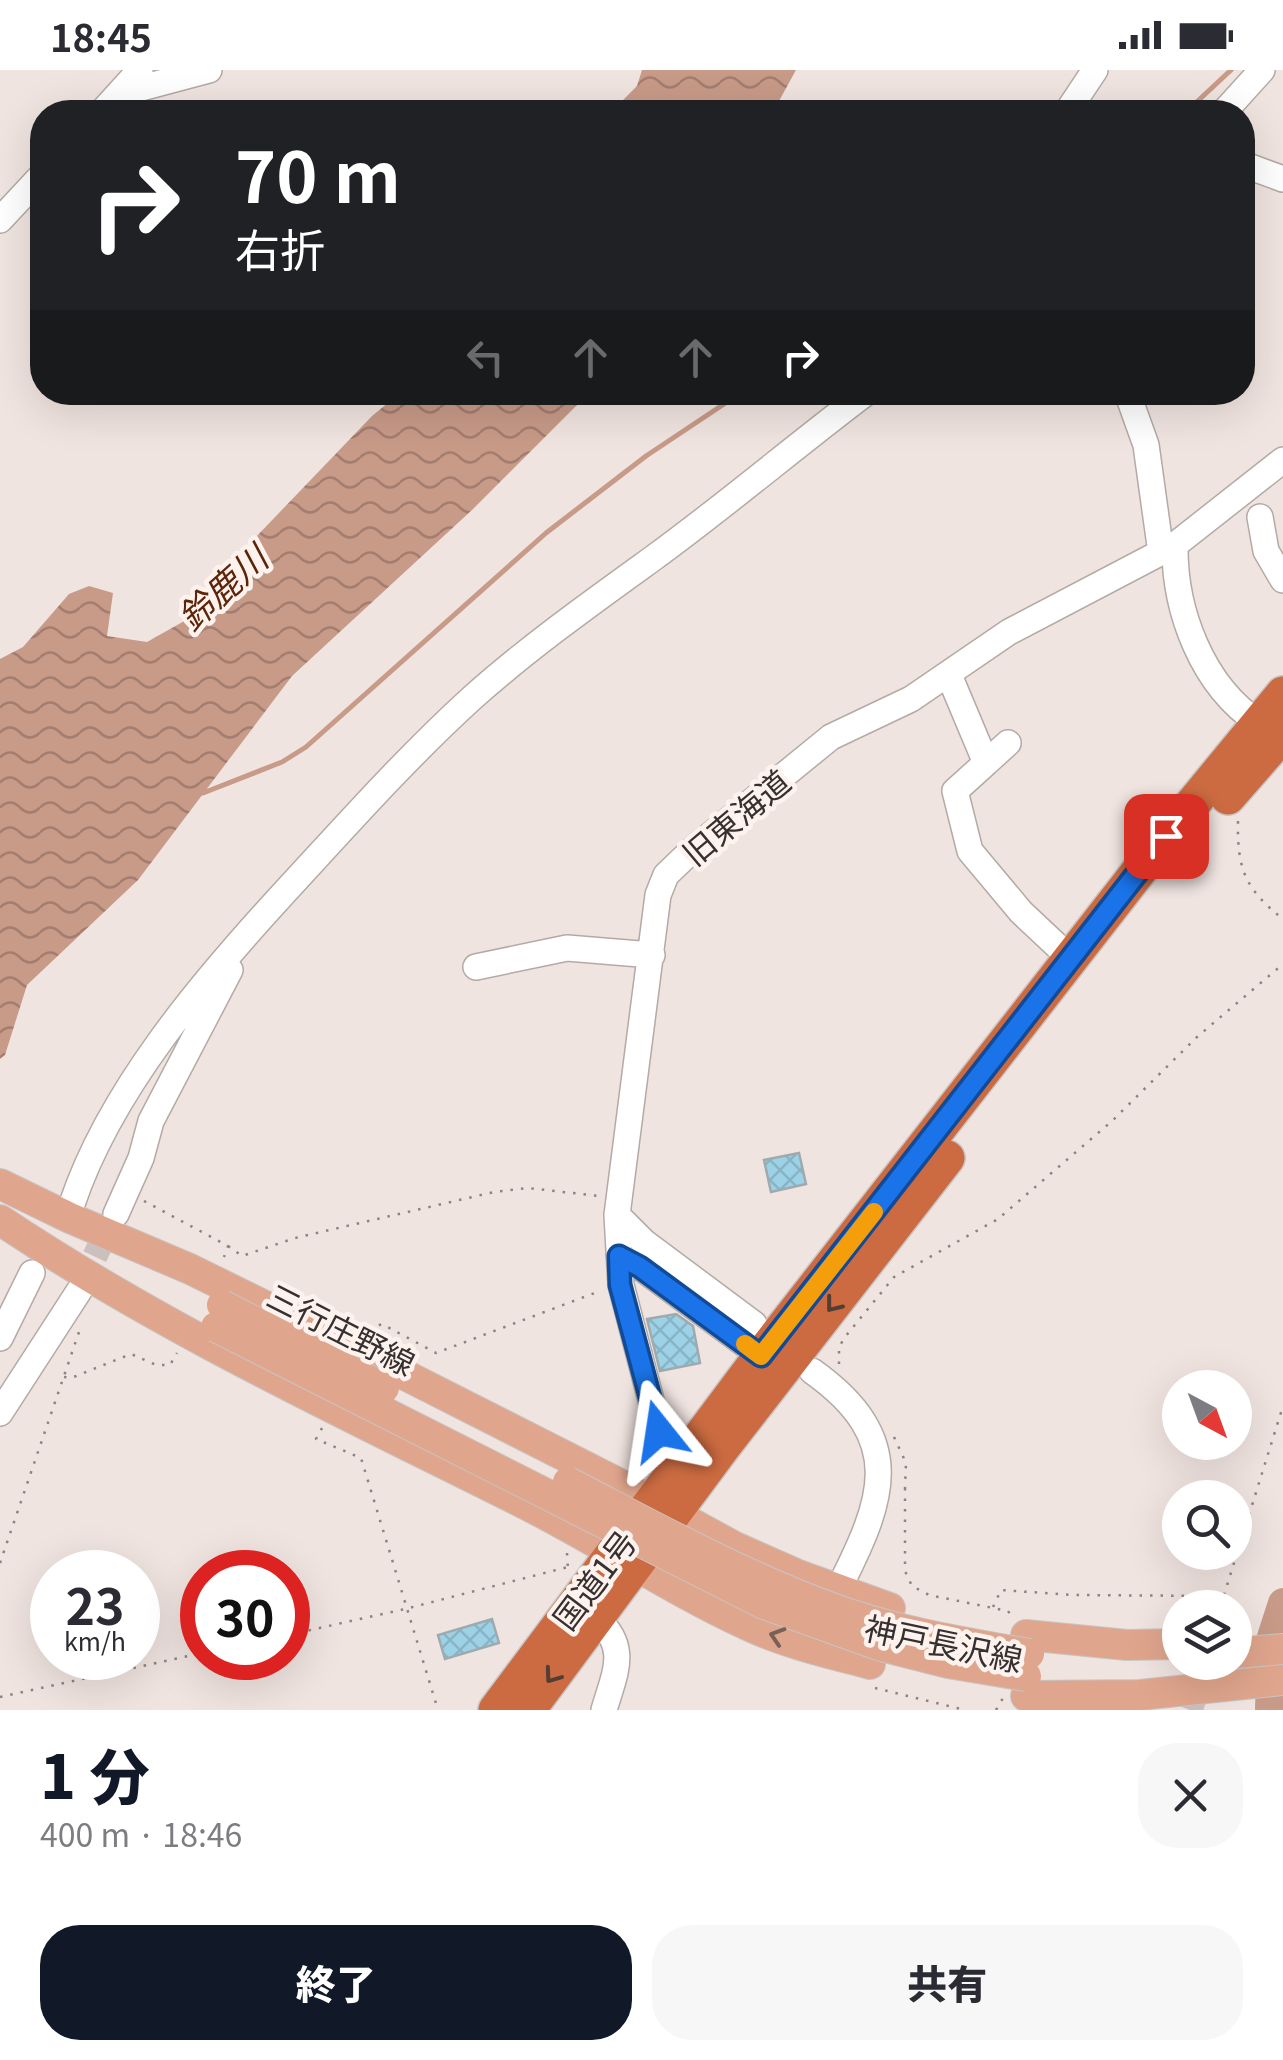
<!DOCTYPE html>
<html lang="ja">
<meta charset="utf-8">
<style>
:root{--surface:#fff;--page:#f7f7f7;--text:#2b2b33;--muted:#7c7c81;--accent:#111827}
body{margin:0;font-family:Georgia,"Noto Sans JP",serif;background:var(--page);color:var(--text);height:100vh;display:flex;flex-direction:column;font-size:38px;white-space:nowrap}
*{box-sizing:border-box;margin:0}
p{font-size:32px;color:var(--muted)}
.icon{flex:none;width:55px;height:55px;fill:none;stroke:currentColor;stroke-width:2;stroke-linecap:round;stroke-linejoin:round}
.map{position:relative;height:1640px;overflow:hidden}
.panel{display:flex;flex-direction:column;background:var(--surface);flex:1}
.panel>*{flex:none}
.top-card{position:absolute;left:30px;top:30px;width:1225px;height:305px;border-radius:40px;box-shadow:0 10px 40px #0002;background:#202124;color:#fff;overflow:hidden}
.needle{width:65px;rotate:139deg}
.tools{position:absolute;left:1162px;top:1300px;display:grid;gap:20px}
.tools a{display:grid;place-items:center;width:90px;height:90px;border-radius:50%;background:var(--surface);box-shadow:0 10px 40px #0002;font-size:50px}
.speed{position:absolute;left:30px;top:1480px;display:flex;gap:20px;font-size:50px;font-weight:700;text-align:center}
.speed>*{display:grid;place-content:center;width:130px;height:130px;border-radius:50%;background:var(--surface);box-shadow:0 10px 40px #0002;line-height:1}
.speed small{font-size:25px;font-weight:400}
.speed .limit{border:15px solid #d22;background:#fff;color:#111}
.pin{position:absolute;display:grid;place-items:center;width:85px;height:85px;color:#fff;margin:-42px;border-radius:20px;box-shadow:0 5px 15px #0006}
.me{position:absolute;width:110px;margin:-55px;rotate:345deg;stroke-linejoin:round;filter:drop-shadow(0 0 8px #0008)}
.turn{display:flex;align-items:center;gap:35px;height:210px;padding:0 40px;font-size:45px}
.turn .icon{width:130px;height:130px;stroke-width:2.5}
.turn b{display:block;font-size:70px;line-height:85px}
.lanes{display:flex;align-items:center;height:95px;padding:0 40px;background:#0003;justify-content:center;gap:50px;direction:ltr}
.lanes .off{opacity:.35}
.round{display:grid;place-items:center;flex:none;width:105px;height:105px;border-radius:40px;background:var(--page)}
.head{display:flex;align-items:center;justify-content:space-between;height:170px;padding:0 40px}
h1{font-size:60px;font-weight:800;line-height:75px;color:var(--accent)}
.primary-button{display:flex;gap:20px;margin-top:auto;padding:20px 40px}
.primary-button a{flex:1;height:115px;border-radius:40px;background:var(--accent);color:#fff;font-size:40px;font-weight:800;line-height:115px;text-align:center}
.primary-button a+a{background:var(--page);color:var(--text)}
.status{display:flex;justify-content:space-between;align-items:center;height:70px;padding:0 50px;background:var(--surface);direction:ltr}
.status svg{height:28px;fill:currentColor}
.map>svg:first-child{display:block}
</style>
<div class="status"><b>18:45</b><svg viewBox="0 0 49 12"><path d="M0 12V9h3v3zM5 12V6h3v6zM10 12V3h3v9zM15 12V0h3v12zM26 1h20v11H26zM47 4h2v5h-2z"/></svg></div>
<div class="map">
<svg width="1283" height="1640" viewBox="0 0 1283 1640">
<defs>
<pattern id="water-waves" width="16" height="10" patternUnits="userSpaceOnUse" patternTransform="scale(2.5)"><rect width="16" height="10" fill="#c89a88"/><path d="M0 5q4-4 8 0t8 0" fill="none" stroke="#a37e70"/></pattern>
<pattern id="building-cross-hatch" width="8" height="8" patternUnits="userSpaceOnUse" patternTransform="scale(2.5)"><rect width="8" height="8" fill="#9dd2e6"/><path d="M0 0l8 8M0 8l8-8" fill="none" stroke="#88b5c6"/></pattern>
</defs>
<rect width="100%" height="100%" fill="#f0e4e0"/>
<!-- water -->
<path fill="url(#water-waves)" d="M 642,0 L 796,0 L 773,42 L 611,42 L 637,16 Z
M 400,323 L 589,323 L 472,440 L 292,606 L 138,810 L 27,915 L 5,985 L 0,989 L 0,589 L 23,577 L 69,524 L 89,516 L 113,523 L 107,566 L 147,572 L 218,532 L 254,469 L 372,346 Z"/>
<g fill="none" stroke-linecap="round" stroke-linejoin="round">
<!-- stream -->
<path stroke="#c89a88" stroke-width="5" d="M 1186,42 L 1231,0
M 203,723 L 282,692 L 306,677 L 546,463 L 646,386 L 742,322"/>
<!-- river -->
<path stroke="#c89a88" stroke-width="30" d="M 1270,1640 L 1272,1567 L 1283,1533"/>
</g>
<!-- building -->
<path fill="url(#building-cross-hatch)" stroke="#9faaae" stroke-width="2.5" d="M 799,1083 L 806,1114 L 771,1122 L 764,1090 Z
M 676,1244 L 693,1256 L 700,1293 L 660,1301 L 647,1249 Z
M 492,1549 L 499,1573 L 445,1589 L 438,1565 Z"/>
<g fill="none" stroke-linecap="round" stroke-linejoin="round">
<!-- minor-tunnel -->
<path stroke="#cbc0bd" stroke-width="25" stroke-dasharray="25 12" stroke-linecap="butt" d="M 79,1220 L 113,1148
M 1190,1640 L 1207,1592"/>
<!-- minor casing -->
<g stroke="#b4aaa5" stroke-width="28">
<path id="minor" d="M 119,24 L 209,0
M 102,42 L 140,0
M 1067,42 L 1095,0
M 1224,42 L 1262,0
M 1245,95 L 1283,109
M 0,150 L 42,105
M 1127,322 L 1146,375 L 1161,483
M 1260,447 L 1266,481 L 1283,510
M 1175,475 C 1174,540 1202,616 1259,653
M 949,605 L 986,693 L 955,721 L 970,781 L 1021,842 L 1071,889
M 986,693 L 1008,673
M 476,897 L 567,878 L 652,885
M 72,1134 C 110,1020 203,911 283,824 C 345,757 405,689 472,628 C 528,578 591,533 652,489 C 725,436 794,377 867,322
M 116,1144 L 141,1088 L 151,1051 L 230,900
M 617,1145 L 644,1172 L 754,1254
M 619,1185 L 640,1197 L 761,1286
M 0,1268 L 32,1203
M 812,1301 C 909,1370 883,1431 838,1520
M 0,1343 L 79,1221
M 659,1361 L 621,1215 L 617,1145 L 658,825 L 666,805 L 691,781 L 831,667 L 911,629 L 1009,562 L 1175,475 L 1283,390
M 595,1547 C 630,1577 615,1602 604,1640"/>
</g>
<!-- major casing -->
<g stroke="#c7c5c5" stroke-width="32">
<path id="major" d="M 0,1114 L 70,1148 L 190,1199 L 401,1303 L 616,1412 L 735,1477 L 796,1504 L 890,1538
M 0,1150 C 166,1261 350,1346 527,1435 C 602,1473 671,1520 747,1555 C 785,1573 829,1583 870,1594
M 1026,1565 L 1127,1575 L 1180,1574
M 1235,1583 L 1283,1579
M 1026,1626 L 1140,1625 L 1283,1610"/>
</g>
<!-- highway casing -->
<g stroke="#c7c5c5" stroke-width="38">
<path id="highway" d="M 1228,727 L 1283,664
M 496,1640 L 761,1286 L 1167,765 L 1283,624
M 528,1640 L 722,1378 L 947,1088"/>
</g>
<!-- path -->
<path stroke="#8c8482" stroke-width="2.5" stroke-dasharray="2.5 8" stroke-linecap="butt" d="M 1238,751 C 1237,799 1245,819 1283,849
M 144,1131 L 228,1176 L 224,1187
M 228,1176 L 242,1186 L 295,1168 L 494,1122 L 528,1118 L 599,1126
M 369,1259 L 382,1254 L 436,1283 L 600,1221
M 839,1294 L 839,1277 L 845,1267 L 894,1207 L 998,1149 L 1112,1051 L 1197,967 L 1283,894
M 64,1307 L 71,1308 L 131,1284 L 156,1295 L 170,1295 L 177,1283
M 322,1358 L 316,1369 L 361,1388 L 438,1640
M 894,1367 L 906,1393 L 905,1418
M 905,1418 L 905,1501 L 912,1516 L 929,1525 L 1008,1541 L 1012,1547
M 567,1483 L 568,1500
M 0,1493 L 79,1262
M 1224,1525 L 1283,1336
M 993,1537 L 1001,1520 L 1072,1525 L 1224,1526 L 1223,1538
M 288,1565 L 405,1539 L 568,1497
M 875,1618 L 965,1640
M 0,1627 L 202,1583
M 996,1640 L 1003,1628"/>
<!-- minor -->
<use href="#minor" stroke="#fff" stroke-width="25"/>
<!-- major -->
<use href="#major" stroke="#e0a68d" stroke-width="30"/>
<!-- highway -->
<use href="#highway" stroke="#cc6b41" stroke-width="35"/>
<!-- major-bridge casing -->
<g stroke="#c7c5c5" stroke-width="32" stroke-linecap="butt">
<path id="major-bridge" d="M 222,1235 L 384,1318
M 216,1257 L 764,1534 L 881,1576 L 948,1593 L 1026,1606
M 568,1412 C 653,1456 739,1504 829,1537 C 893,1561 961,1572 1029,1584"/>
</g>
<!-- major-bridge -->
<use href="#major-bridge" stroke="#e0a68d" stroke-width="30"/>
</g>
<!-- one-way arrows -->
<defs><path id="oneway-chevron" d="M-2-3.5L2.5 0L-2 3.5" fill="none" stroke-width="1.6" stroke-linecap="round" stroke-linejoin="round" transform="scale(2.5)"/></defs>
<g stroke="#543d33">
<use href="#oneway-chevron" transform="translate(833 1235) rotate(128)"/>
<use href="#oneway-chevron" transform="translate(552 1606) rotate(126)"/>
</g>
<use stroke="#7a6055" href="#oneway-chevron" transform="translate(777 1566) rotate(-162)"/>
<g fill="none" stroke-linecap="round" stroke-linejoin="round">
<!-- route casing -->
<g stroke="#114b97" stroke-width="25">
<path id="route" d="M 659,1361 L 620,1215 L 619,1186 L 640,1197 L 761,1286 L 1166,766"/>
</g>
<!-- route -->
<use href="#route" stroke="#1a73e8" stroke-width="18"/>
<!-- slow -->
<path stroke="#f59e0b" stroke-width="18" d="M 745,1274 L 761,1286 L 874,1142"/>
</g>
<g text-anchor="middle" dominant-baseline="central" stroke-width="9" stroke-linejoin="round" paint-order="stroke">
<!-- street labels -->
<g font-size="32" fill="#363130" stroke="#fdf2ed">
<text transform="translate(735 746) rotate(-40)">旧東海道</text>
<text transform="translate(342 1258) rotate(27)">三行庄野線</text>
<text transform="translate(593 1509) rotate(-53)">国道1号</text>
<text transform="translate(944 1572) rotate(12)">神戸長沢線</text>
</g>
<!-- water labels -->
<g font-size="35" font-style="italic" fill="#5d2408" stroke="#fdf2ed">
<text transform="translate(221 516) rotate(-42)">鈴鹿川</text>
</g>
</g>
</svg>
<div class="tools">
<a><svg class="needle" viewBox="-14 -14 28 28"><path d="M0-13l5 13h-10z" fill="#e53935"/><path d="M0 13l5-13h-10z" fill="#7c7c81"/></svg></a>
<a><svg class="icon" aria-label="search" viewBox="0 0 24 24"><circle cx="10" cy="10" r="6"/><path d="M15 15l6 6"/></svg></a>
<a><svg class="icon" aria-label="layers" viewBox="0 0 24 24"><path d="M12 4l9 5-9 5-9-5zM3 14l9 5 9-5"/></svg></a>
</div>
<div class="speed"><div>23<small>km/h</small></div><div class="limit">30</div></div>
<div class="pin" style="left:1166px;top:766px;background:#d93025"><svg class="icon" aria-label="arrive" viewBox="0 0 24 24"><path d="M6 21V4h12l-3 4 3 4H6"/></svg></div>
<svg class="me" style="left:659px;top:1361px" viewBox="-20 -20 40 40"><path d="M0-17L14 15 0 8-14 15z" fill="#1a73e8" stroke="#fff" stroke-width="4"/></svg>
<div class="top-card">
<div class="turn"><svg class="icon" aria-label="right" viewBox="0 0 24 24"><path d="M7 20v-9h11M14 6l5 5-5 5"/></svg><div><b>70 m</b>右折</div></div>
<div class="lanes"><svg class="icon off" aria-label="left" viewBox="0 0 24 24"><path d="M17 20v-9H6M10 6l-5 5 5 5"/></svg><svg class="icon off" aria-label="ahead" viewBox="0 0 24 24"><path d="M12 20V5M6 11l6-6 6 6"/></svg><svg class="icon off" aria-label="ahead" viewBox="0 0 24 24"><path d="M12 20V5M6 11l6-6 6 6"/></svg><svg class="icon" aria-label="right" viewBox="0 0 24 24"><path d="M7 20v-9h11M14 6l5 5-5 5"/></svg></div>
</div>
</div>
<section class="panel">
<div class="head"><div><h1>1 分</h1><p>400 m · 18:46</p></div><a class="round"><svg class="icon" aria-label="close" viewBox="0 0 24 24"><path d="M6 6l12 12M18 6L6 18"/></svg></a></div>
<div class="primary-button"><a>終了</a><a>共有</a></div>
</section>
